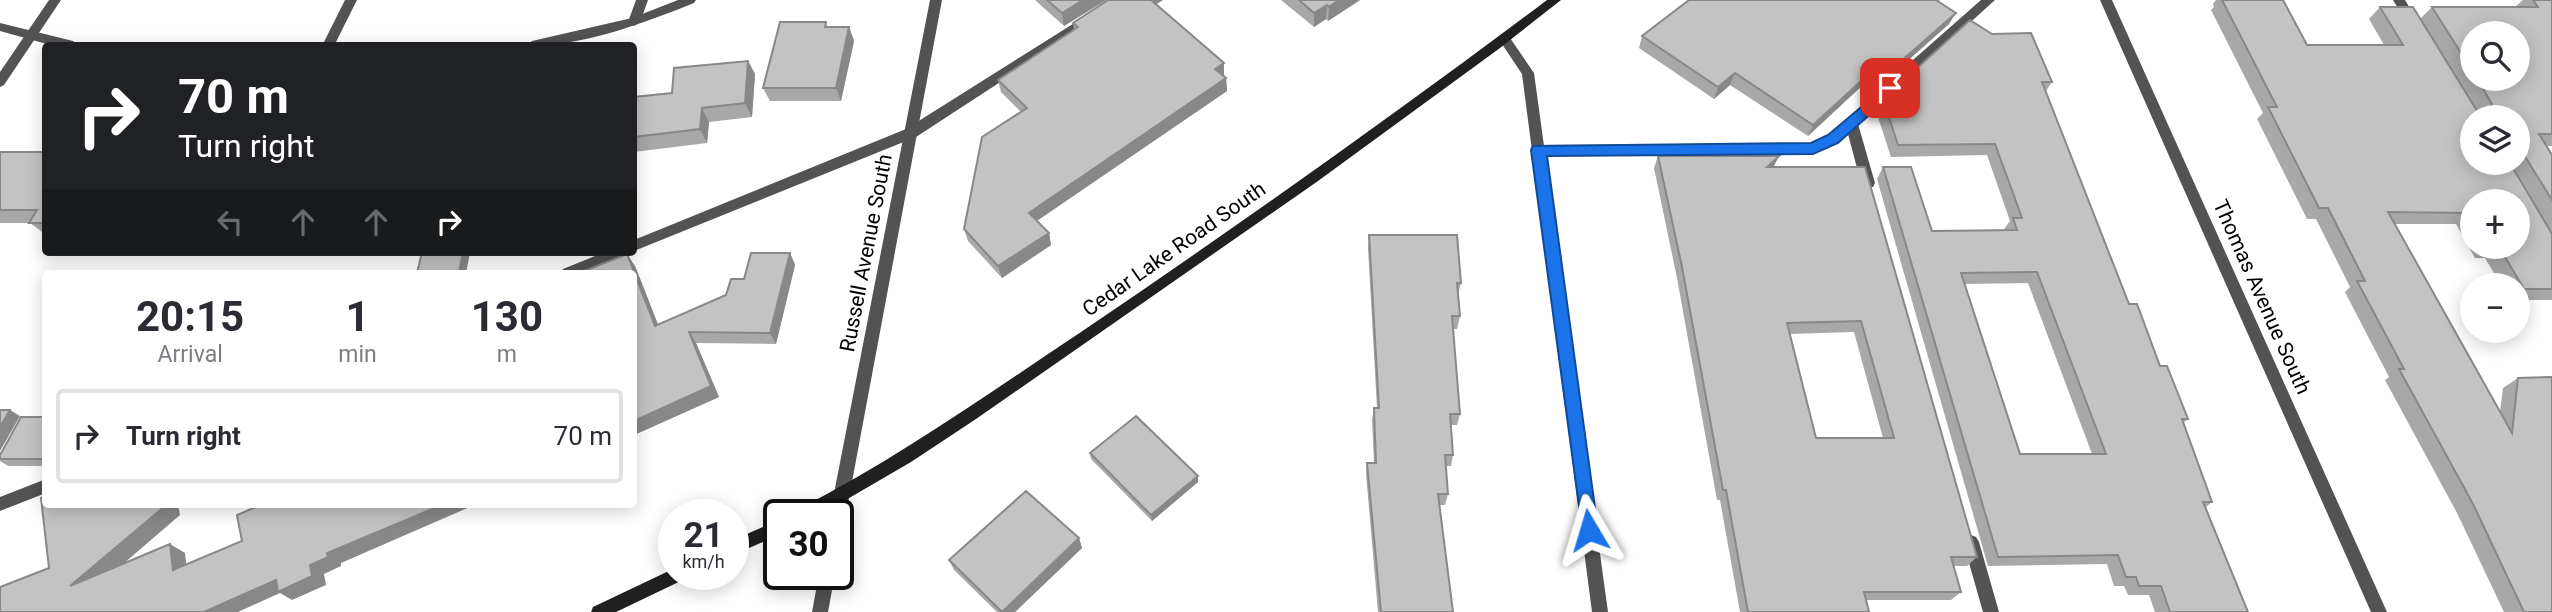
<!DOCTYPE html>
<meta charset="utf-8">
<style>
:root{--surface:#fff;--page:#f7f7f7;--text:#2b2b33;--muted:#7c7c81;--line:#e1e1e2}
body{margin:0;font-family:Roboto,sans-serif;background:var(--page);color:var(--text);height:100vh;display:flex;flex-direction:column;font-size:26px;white-space:nowrap}
*{box-sizing:border-box;margin:0}
p{font-size:23px;color:var(--muted)}
.icon{flex:none;width:38px;height:38px;fill:none;stroke:currentColor;stroke-width:2;stroke-linecap:round;stroke-linejoin:round}
.map{position:relative;flex:1;overflow:hidden}
.panel{position:absolute;left:42px;top:270px;width:595px;height:238px;display:flex;flex-direction:column;background:var(--surface);border-radius:7px;box-shadow:0 4px 18px #0003}
.panel>*{flex:none}
.hud{position:absolute;left:42px;top:42px;width:595px;height:214px;border-radius:7px;box-shadow:0 4px 18px #0003;background:#202124;color:#fff;overflow:hidden}
.fabs{position:absolute;left:2460px;top:21px;display:grid;gap:14px}
.fabs a{display:grid;place-items:center;width:70px;height:70px;border-radius:50%;background:var(--surface);box-shadow:0 4px 18px #0003;font-size:35px}
.speed{position:absolute;left:658px;top:499px;display:flex;gap:14px;font-size:35px;font-weight:700;text-align:center}
.speed>*{display:grid;place-content:center;width:91px;height:91px;border-radius:50%;background:var(--surface);box-shadow:0 4px 18px #0003;line-height:1}
.speed small{font-size:18px;font-weight:400}
.speed .limit{border:4px solid #111;border-radius:10px;background:#fff;color:#111}
.pin{position:absolute;display:grid;place-items:center;width:60px;height:60px;color:#fff;margin:-30px;border-radius:14px;box-shadow:0 4px 10px #0006}
.me{position:absolute;width:77px;margin:-38px;rotate:353deg;stroke-linejoin:round;filter:drop-shadow(0 0 5px #0008)}
.turn{display:flex;align-items:center;gap:24px;height:147px;padding:0 21px;font-size:32px}
.turn .icon{width:91px;height:91px;stroke-width:2.5}
.turn b{display:block;font-size:49px;line-height:60px}
.lanes{display:flex;align-items:center;height:66px;padding:0 21px;background:#0003;justify-content:center;gap:35px;direction:ltr}
.lanes .off{opacity:.35}
.eta{display:flex;justify-content:space-evenly;align-items:center;height:119px;text-align:center}
.eta b{font-size:42px;font-weight:700;line-height:49px}
ul{padding:0;list-style:none}
li{display:flex;align-items:center;gap:21px;height:94px;margin:0 14px 10px;padding:0 7px;border:4px solid var(--line);border-radius:7px}
li div{flex:1}
li b{display:block;font-size:26px}
li em{font-style:normal}
.map>svg:first-child{display:block}
</style>
<div class="map">
<svg width="2552" height="612" viewBox="0 0 2552 612">
<rect width="100%" height="100%" fill="#fff"/>
<g fill="none" stroke-linecap="round" stroke-linejoin="round">
<!-- lane -->
<path fill="#535353" fill-rule="evenodd" d="M 49,0 L 61,0 L 4,85 L 0,87 L 0,72 Z
M 636,0 L 648,0 L 640,22 L 634,26 L 628,22 Z
M 1111,0 L 1126,0 L 916,137 L 634,251 L 634,240 L 906,129 Z
M 1981,0 L 1995,0 L 1858,124 L 1875,183 L 1873,187 L 1863,187 L 1861,183 L 1848,134 L 1838,143 L 1813,154 L 1539,155 L 1533,150 L 1539,145 L 1811,144 L 1828,135 Z
M 2393,0 L 2405,0 L 2419,23 L 2417,26 L 2409,26 Z
M 605,252 L 627,252 L 625,256 L 583,273 L 561,273 L 563,269 Z
M 46,479 L 46,493 L 0,511 L 0,497 Z
M 1971,535 L 1976,537 L 1979,542 L 1999,612 L 1983,612 L 1963,542 L 1966,537 Z"/>
<!-- street -->
<path fill="#535353" fill-rule="evenodd" d="M 345,0 L 357,0 L 334,46 L 322,46 Z
M 678,0 L 696,0 L 694,3 C 641,24 584,46 526,46 L 532,41 L 632,18 Z
M 930,0 L 942,0 L 846,514 L 843,519 L 838,521 L 838,514 L 830,514 Z
M 2100,0 L 2112,0 L 2387,612 L 2371,612 Z
M 0,23 L 73,41 L 79,46 L 54,46 L 0,31 Z
M 1504,33 L 1508,35 L 1534,73 L 1608,612 L 1592,612 L 1522,74 L 1498,38 Z
M 819,574 L 835,574 L 828,612 L 812,612 Z"/>
<!-- secondary -->
<path fill="#202020" fill-rule="evenodd" d="M 1547,0 L 1561,0 L 1500,48 L 1318,181 L 976,419 L 911,462 L 844,501 L 818,514 L 797,514 L 799,509 C 898,458 988,394 1081,332 C 1239,225 1394,115 1547,0 Z
M 779,520 L 779,535 L 733,555 L 733,540 Z
M 673,569 L 674,574 L 687,574 L 685,579 L 616,612 L 591,612 L 593,607 Z"/>
</g>
<!-- wall -->
<path fill="#a8a8a8" fill-rule="evenodd" d="M 1035,0 L 1106,0 L 1064,26 Z
M 1108,0 L 1163,0 L 1156,4 L 1224,63 L 1224,76 L 1226,78 L 1227,91 L 1037,221 L 1049,233 L 1051,245 L 1002,278 L 968,241 L 964,229 L 1021,112 L 1001,92 L 998,80 L 1074,29 L 1073,23 Z
M 1281,0 L 1360,0 L 1328,21 L 1326,19 L 1314,27 Z
M 1689,0 L 1940,0 L 1938,2 L 1949,24 L 1870,94 L 1866,82 L 1808,136 L 1730,85 L 1714,99 L 1639,48 L 1642,36 Z
M 2216,0 L 2283,0 L 2307,45 L 2384,45 L 2369,19 L 2380,7 L 2420,19 L 2432,7 L 2516,6 L 2523,0 L 2552,0 L 2552,146 L 2547,146 L 2552,155 L 2552,300 L 2518,300 L 2518,285 L 2501,285 L 2485,258 L 2475,258 L 2456,224 L 2395,224 L 2500,412 L 2503,388 L 2518,378 L 2552,612 L 2504,612 L 2457,513 L 2385,380 L 2389,377 L 2345,292 L 2350,287 L 2316,219 L 2307,219 L 2257,119 L 2263,113 L 2211,10 L 2214,7 L 2213,4 ZM 2473,33 L 2518,79 L 2473,79 ZM 2518,117 L 2518,163 L 2473,163 ZM 2473,201 L 2518,247 L 2473,247 Z
M 1970,20 L 2052,82 L 2046,91 L 2129,304 L 2160,366 L 2188,419 L 2183,423 L 2212,502 L 2206,507 L 2248,612 L 2155,612 L 2149,595 L 2128,595 L 2124,586 L 2114,586 L 2107,564 L 1988,566 L 1877,179 L 1883,167 L 1932,231 L 2005,230 L 2004,229 L 2010,221 L 1987,155 L 1891,157 L 1876,111 L 1883,99 ZM 2028,283 L 2092,454 L 2020,454 L 1965,284 Z
M 826,22 L 827,27 L 849,27 L 854,41 L 841,101 L 770,101 L 763,88 Z
M 748,61 L 755,74 L 752,117 L 709,122 L 707,143 L 634,152 L 634,97 L 672,93 Z
M 0,152 L 46,152 L 46,235 L 30,223 L 0,223 Z
M 1658,156 L 1774,167 L 1865,167 L 1977,557 L 1967,566 L 1954,566 L 1961,592 L 1951,600 L 1866,600 L 1869,612 L 1740,612 L 1720,500 L 1717,500 L 1677,278 L 1654,168 ZM 1854,332 L 1883,438 L 1816,438 L 1790,334 Z
M 1369,235 L 1461,283 L 1458,295 L 1460,316 L 1457,329 L 1453,329 L 1460,414 L 1457,425 L 1451,425 L 1453,455 L 1451,466 L 1446,466 L 1448,494 L 1445,505 L 1440,505 L 1453,612 L 1378,612 L 1366,474 L 1367,463 L 1374,463 L 1372,420 L 1374,408 L 1377,408 L 1368,248 Z
M 790,253 L 795,265 L 776,344 L 696,343 L 719,397 L 634,435 L 634,273 L 635,266 L 658,325 L 726,295 L 744,279 Z
M 46,417 L 46,466 L 8,466 L 0,461 L 0,455 Z
M 1090,453 L 1198,476 L 1198,482 L 1152,521 L 1091,459 Z
M 1079,538 L 1082,548 L 1015,612 L 997,612 L 954,570 L 949,560 Z"/>
<!-- shaded-wall -->
<path fill="#888" d="M 1083,0 L 1106,0 L 1064,26 L 1062,13 Z
M 1147,0 L 1163,0 L 1148,9 Z
M 1339,0 L 1360,0 L 1328,21 L 1329,7 Z
M 1327,5 L 1326,19 L 1314,27 L 1314,13 Z
M 1956,13 L 1949,24 L 1870,94 L 1876,83 Z
M 849,27 L 854,41 L 841,101 L 836,88 Z
M 748,61 L 755,74 L 752,117 L 745,103 Z
M 1224,63 L 1224,76 L 1216,81 L 1215,69 Z
M 1872,71 L 1866,82 L 1808,136 L 1813,125 Z
M 1735,73 L 1730,85 L 1714,99 L 1718,87 Z
M 1226,78 L 1227,91 L 1032,224 L 1029,213 Z
M 702,108 L 709,122 L 707,143 L 700,129 Z
M 1779,156 L 1773,168 L 1767,167 Z
M 1049,233 L 1051,245 L 1002,278 L 998,266 Z
M 463,252 L 470,253 L 466,273 L 459,273 Z
M 790,253 L 795,265 L 776,344 L 770,333 Z
M 627,254 L 635,266 L 663,337 L 655,326 Z
M 689,332 L 696,343 L 719,397 L 634,435 L 634,421 Z
M 10,410 L 20,416 L 0,451 L 0,427 Z
M 1198,476 L 1198,482 L 1152,521 L 1151,515 Z
M 164,504 L 178,504 L 180,515 L 87,595 L 70,586 Z
M 444,504 L 483,504 L 474,508 L 472,506 L 341,563 L 341,566 L 324,574 L 326,585 L 292,600 L 280,593 L 238,612 L 204,612 L 310,565 L 327,553 Z
M 1079,538 L 1082,548 L 1015,612 L 1002,612 Z
M 170,544 L 185,553 L 188,579 L 173,570 Z"/>
<!-- building -->
<path fill="#c3c3c3" stroke="#888" stroke-width="2" fill-rule="evenodd" d="M 1047,0 L 1083,0 L 1062,13 Z
M 1108,0 L 1151,0 L 1224,63 L 1215,69 L 1226,78 L 1029,213 L 1049,233 L 998,266 L 964,229 L 982,137 L 1027,108 L 998,80 L 1078,27 L 1073,23 Z
M 1299,0 L 1339,0 L 1329,7 L 1327,5 L 1314,13 Z
M 1689,0 L 1936,0 L 1956,13 L 1876,83 L 1872,71 L 1813,125 L 1735,73 L 1718,87 L 1642,36 Z
M 2222,0 L 2283,0 L 2307,45 L 2403,45 L 2380,7 L 2413,7 L 2479,114 L 2484,117 L 2473,117 L 2473,163 L 2510,163 L 2552,234 L 2552,289 L 2524,289 L 2499,247 L 2518,247 L 2518,201 L 2473,201 L 2473,219 L 2469,213 L 2388,212 L 2512,433 L 2518,378 L 2552,377 L 2552,612 L 2524,612 L 2473,504 L 2399,369 L 2404,369 L 2357,281 L 2365,281 L 2328,208 L 2319,208 L 2268,107 L 2277,107 Z
M 2533,0 L 2552,0 L 2552,134 L 2539,134 L 2552,155 L 2552,200 L 2521,150 L 2518,150 L 2518,117 L 2485,117 L 2492,104 L 2477,79 L 2518,79 L 2518,33 L 2473,33 L 2473,72 L 2432,7 L 2538,7 Z
M 1970,20 L 1992,34 L 2031,33 L 2052,82 L 2042,82 L 2129,304 L 2137,304 L 2160,366 L 2167,366 L 2188,419 L 2182,419 L 2212,502 L 2203,502 L 2248,612 L 2170,612 L 2161,586 L 2139,586 L 2136,577 L 2126,577 L 2118,555 L 1998,557 L 1883,167 L 1911,167 L 1932,231 L 2017,230 L 2013,218 L 2022,218 L 1995,144 L 1898,145 L 1883,99 ZM 2037,272 L 2106,454 L 2020,454 L 1961,273 Z
M 780,22 L 826,22 L 825,27 L 849,27 L 836,88 L 763,88 Z
M 748,61 L 745,103 L 702,108 L 700,129 L 634,137 L 634,97 L 672,93 L 674,68 Z
M 0,152 L 46,152 L 46,223 L 29,223 L 37,210 L 0,210 Z
M 1658,156 L 1779,156 L 1767,167 L 1865,167 L 1977,557 L 1951,557 L 1961,592 L 1864,592 L 1869,612 L 1748,612 L 1726,490 L 1723,490 L 1682,267 ZM 1861,321 L 1894,438 L 1816,438 L 1787,323 Z
M 1369,235 L 1457,235 L 1461,283 L 1457,283 L 1460,316 L 1452,316 L 1460,414 L 1450,414 L 1453,455 L 1445,455 L 1448,494 L 1438,494 L 1453,612 L 1381,612 L 1367,463 L 1376,463 L 1374,408 L 1379,408 Z
M 422,252 L 463,252 L 459,273 L 417,273 Z
M 751,253 L 790,253 L 770,333 L 689,332 L 711,386 L 634,421 L 634,273 L 579,273 L 627,254 L 655,326 L 726,295 L 731,279 L 744,279 Z
M 0,410 L 10,410 L 0,427 Z
M 1136,416 L 1198,476 L 1151,515 L 1090,453 Z
M 21,417 L 46,417 L 46,455 L 43,459 L 0,459 L 0,455 Z
M 1026,491 L 1079,538 L 1002,612 L 949,560 Z
M 46,496 L 46,504 L 164,504 L 165,506 L 70,586 L 170,544 L 173,570 L 242,541 L 237,515 L 263,504 L 444,504 L 327,553 L 328,557 L 310,565 L 312,576 L 278,592 L 276,580 L 204,612 L 0,612 L 0,587 L 49,568 L 41,498 Z"/>
<!-- route -->
<path fill="#1a73e8" stroke="#114b97" stroke-width="2" d="M 1890,83 L 1895,84 L 1895,92 L 1838,143 L 1813,154 L 1547,156 L 1598,530 L 1595,536 L 1589,539 L 1583,536 L 1531,150 L 1533,146 L 1811,143 L 1828,135 Z"/>
<g text-anchor="middle" dominant-baseline="central" stroke-width="5" stroke-linejoin="round" paint-order="stroke">
<!-- street labels -->
<g font-size="21" fill="#000" stroke="#fff">
<text transform="translate(1174 249) rotate(-35)">Cedar Lake Road South</text>
<text transform="translate(866 253) rotate(-79)">Russell Avenue South</text>
<text transform="translate(2262 297) rotate(66)">Thomas Avenue South</text>
</g>
</g>
</svg>
<div class="fabs">
<a><svg class="icon" aria-label="search" viewBox="0 0 24 24"><circle cx="10" cy="10" r="6"/><path d="M15 15l6 6"/></svg></a>
<a><svg class="icon" aria-label="layers" viewBox="0 0 24 24"><path d="M12 4l9 5-9 5-9-5zM3 14l9 5 9-5"/></svg></a>
<a>+</a>
<a>−</a>
</div>
<div class="speed"><div>21<small>km/h</small></div><div class="limit">30</div></div>
<div class="pin" style="left:1890px;top:88px;background:#d93025"><svg class="icon" aria-label="arrive" viewBox="0 0 24 24"><path d="M6 21V4h12l-3 4 3 4H6"/></svg></div>
<svg class="me" style="left:1589px;top:530px" viewBox="-20 -20 40 40"><path d="M0-17L14 15 0 8-14 15z" fill="#1a73e8" stroke="#fff" stroke-width="4"/></svg>
<div class="hud">
<div class="turn"><svg class="icon" aria-label="right" viewBox="0 0 24 24"><path d="M7 20v-9h11M14 6l5 5-5 5"/></svg><div><b>70 m</b>Turn right</div></div>
<div class="lanes"><svg class="icon off" aria-label="left" viewBox="0 0 24 24"><path d="M17 20v-9H6M10 6l-5 5 5 5"/></svg><svg class="icon off" aria-label="ahead" viewBox="0 0 24 24"><path d="M12 20V5M6 11l6-6 6 6"/></svg><svg class="icon off" aria-label="ahead" viewBox="0 0 24 24"><path d="M12 20V5M6 11l6-6 6 6"/></svg><svg class="icon" aria-label="right" viewBox="0 0 24 24"><path d="M7 20v-9h11M14 6l5 5-5 5"/></svg></div>
</div>
<section class="panel">
<div class="eta">
<div><b>20:15</b><p>Arrival</p></div>
<div><b>1</b><p>min</p></div>
<div><b>130</b><p>m</p></div>
</div>
<ul>
<li><svg class="icon" aria-label="right" viewBox="0 0 24 24"><path d="M7 20v-9h11M14 6l5 5-5 5"/></svg><div><b>Turn right</b></div><em>70 m</em></li>
</ul>
</section>
</div>
